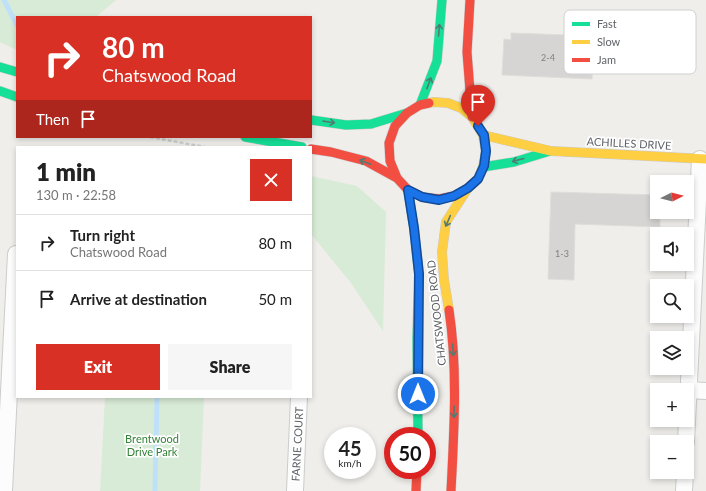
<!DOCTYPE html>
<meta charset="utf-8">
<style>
:root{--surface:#fff;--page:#f6f6f6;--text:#222;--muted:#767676;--line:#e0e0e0;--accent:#d93025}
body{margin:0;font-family:Lato,sans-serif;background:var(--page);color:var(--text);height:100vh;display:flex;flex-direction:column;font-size:15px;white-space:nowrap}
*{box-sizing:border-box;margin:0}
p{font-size:13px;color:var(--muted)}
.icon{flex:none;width:22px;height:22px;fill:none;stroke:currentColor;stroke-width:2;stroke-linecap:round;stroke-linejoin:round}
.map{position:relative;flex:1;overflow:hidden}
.drawer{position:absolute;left:16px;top:146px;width:296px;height:252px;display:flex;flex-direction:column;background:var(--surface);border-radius:0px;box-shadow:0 2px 6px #0003}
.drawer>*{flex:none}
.top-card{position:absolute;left:16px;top:16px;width:296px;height:122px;border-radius:0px;box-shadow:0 2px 6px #0003;background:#d93025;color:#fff;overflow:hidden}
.needle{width:26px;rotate:84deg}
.controls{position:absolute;left:650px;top:175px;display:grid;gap:8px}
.controls a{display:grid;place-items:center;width:44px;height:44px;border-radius:0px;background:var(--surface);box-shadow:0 2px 6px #0003;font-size:20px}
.speed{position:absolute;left:324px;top:427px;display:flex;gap:8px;font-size:20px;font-weight:700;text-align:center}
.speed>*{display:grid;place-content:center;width:52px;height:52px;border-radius:50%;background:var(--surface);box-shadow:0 2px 6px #0003;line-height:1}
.speed small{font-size:10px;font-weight:400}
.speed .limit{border:6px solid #d22;background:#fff;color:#111}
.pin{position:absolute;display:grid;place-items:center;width:34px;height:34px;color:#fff;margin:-41px -17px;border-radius:50% 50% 50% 0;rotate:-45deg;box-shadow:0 0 4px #0007}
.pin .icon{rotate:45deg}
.me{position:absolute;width:44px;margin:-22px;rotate:0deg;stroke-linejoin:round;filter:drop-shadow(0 0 3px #0008)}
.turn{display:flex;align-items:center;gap:14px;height:84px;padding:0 20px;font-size:18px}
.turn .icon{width:52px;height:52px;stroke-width:2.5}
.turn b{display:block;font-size:28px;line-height:34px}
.then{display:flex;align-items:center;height:38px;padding:0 20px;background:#0003;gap:8px;font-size:15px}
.round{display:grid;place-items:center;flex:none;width:42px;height:42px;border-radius:0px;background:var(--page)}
.headline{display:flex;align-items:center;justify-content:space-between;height:68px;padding:0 20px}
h1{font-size:24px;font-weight:800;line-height:30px}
.button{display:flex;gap:8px;margin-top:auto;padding:8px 20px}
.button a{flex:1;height:46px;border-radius:0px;background:var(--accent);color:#fff;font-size:16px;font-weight:800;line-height:46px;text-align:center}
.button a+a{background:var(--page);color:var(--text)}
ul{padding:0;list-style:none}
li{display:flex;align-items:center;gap:12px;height:56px;padding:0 20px;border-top:1px solid var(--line)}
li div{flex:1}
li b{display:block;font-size:15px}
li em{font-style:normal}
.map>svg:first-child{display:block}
</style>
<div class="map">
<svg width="706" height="491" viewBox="0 0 706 491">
<rect width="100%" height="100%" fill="#efeeea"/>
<!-- green -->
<path fill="#d8ebd6" d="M 0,0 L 116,0 L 96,17 L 17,17 L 17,50 L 0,42 Z
M 311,176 L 357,186 L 386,212 L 383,331 L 351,283 L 311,234 Z
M 105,397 L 204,397 L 200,491 L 100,491 Z"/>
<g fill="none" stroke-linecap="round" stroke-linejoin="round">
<!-- stream -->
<path stroke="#bfe0f9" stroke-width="5" d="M 4,0 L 17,25
M 155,491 L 157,397"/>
</g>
<!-- building -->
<path fill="#d6d5d3" stroke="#deddd9" d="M 511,33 L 594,36 L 592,79 L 502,75 L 504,39 L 511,40 Z
M 551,192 L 657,195 L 657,212 L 660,212 L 660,227 L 575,224 L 574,280 L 548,279 Z"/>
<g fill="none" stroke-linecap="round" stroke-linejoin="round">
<!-- street casing -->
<g stroke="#cbcccc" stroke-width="18">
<path id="street" d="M 689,390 L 706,391
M 686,442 L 700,159
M 4,491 L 16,254
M 295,491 L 299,397
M 684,491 L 685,472"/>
</g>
<!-- fast casing -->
<g stroke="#cacacb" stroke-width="10">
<path id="fast" d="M 0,67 L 17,72
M 0,91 L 17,97
M 420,105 L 437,61 L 442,0
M 311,120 L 346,125 L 371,124 L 407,113
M 245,137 L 302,147
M 483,167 L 514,162 L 550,151
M 408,190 L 414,228 L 419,274 L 417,339 L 418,436"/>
</g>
<!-- slow casing -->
<g stroke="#cacacb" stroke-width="10">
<path id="slow" d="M 429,103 L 434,102 L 448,103 L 461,108 L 472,117 L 483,135 L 486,151 L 483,167 L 478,179 L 468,188 L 446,222 L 442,252 L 444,280 L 449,310
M 483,135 L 551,151 L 706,159"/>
</g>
<!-- jam casing -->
<g stroke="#cacacb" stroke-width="10">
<path id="jam" d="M 470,0 L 467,52 L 472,117
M 429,103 L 420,105 L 407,113 L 395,126 L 389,143 L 390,161 L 397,178 L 408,190 L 422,197 L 439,199 L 454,196 L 468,188
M 311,149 L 331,152 L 366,161 L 397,178
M 449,310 C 458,369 454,432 451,491
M 416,491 L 417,470"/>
</g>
<!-- path -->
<path stroke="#cacfcc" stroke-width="2.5" stroke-dasharray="4 2" stroke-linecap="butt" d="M 150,137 L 205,147"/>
<!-- street -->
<use href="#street" stroke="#fdfcfc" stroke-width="16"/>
<!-- fast -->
<use href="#fast" stroke="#16e098" stroke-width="9"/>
<!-- slow -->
<use href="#slow" stroke="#ffcf43" stroke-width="9"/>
<!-- jam -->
<use href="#jam" stroke="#f24e42" stroke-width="9"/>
</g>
<!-- one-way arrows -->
<defs><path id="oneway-shaft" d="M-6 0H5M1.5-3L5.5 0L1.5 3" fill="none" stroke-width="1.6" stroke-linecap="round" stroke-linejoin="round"/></defs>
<g stroke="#507c72">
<use href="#oneway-shaft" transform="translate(439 30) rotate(-86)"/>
<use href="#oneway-shaft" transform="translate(429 83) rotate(-69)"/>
<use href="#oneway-shaft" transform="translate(329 122) rotate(8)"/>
<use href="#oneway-shaft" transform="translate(518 160) rotate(165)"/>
<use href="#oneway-shaft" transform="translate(365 162) rotate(-159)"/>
<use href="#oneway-shaft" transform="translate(448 221) rotate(113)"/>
<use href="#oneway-shaft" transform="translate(453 350) rotate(86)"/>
<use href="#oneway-shaft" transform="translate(454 412) rotate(91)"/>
</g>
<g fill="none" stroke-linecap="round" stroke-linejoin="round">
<!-- route casing -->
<g stroke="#114b97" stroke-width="10">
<path id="route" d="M 418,394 L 419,274 L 414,228 L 408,190 L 422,197 L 439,200 L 454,196 L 468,188 L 478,179 L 484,166 L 486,151 L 484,135 L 478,126"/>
</g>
<!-- route -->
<use href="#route" stroke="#1a73e8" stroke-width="7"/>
</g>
<g text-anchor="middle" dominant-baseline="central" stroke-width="3.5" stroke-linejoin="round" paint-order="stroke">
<!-- number labels -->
<g font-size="9" fill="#7e8184">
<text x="548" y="57">2-4</text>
<text x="562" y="253">1-3</text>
</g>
<!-- street labels -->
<g font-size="11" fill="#5f6368" stroke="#fff">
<text transform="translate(629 143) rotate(3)">ACHILLES DRIVE</text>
<text transform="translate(436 313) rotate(-96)">CHATSWOOD ROAD</text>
<text transform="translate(297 444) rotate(-87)">FARNE COURT</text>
</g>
<!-- park labels -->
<g font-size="11" fill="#348238" stroke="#fff">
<text x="152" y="438">Brentwood<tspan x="152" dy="13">Drive Park</tspan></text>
</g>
</g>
<!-- legend -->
<rect x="564" y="10" width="132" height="64" rx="6" fill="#fff" stroke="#cfd0d2" stroke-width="1"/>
<rect x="572" y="22" width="18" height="4" fill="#16e098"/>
<rect x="572" y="40" width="18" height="4" fill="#ffcf43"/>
<rect x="572" y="58" width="18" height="4" fill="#f24e42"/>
<g font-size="11" fill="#5f6368">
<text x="597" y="28">Fast</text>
<text x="597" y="46">Slow</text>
<text x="597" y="64">Jam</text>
</g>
</svg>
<div class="controls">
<a><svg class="needle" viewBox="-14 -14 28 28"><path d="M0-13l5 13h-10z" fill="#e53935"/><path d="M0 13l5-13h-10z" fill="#767676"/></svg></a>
<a><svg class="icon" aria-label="sound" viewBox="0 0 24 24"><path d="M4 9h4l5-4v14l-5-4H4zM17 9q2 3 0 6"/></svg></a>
<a><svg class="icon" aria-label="search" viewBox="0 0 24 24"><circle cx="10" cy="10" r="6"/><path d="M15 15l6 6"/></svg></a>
<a><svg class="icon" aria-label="layers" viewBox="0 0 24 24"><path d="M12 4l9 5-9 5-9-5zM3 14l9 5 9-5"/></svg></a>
<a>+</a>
<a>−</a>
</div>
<div class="speed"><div>45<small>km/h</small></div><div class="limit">50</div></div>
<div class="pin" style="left:478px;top:126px;background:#d93025"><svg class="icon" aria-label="arrive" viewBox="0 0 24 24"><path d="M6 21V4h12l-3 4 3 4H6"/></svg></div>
<svg class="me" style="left:418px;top:394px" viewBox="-20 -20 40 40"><circle r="17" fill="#1a73e8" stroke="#fff" stroke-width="3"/><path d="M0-11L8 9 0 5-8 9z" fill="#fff"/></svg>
<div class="top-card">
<div class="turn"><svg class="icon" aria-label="right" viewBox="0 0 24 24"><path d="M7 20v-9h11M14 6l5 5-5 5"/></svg><div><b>80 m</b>Chatswood Road</div></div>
<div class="then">Then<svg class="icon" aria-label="arrive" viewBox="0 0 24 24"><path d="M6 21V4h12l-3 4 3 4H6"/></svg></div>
</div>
<section class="drawer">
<div class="headline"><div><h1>1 min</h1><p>130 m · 22:58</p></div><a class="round" style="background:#d93025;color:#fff"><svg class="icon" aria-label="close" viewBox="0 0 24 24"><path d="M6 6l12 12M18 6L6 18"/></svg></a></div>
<ul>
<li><svg class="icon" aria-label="right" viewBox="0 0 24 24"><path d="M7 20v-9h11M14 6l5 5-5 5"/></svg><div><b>Turn right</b><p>Chatswood Road</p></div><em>80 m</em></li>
<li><svg class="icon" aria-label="arrive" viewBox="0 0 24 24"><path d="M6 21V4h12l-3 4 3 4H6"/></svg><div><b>Arrive at destination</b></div><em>50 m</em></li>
</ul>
<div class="button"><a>Exit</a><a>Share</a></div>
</section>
</div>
